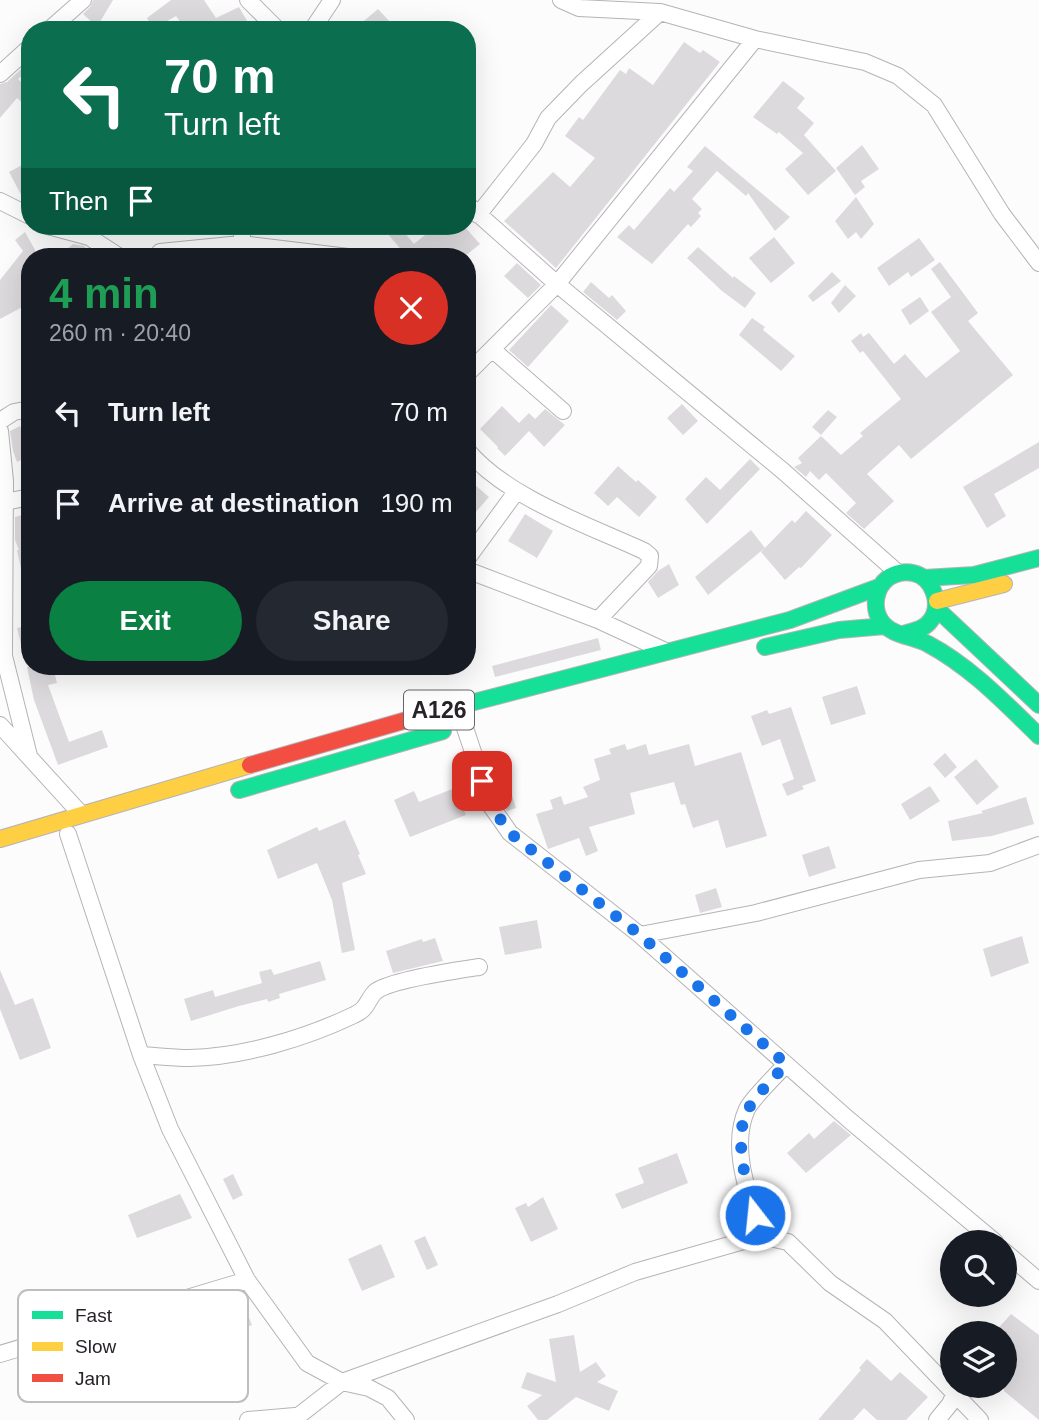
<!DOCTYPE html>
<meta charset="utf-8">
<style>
:root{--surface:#171b24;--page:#242831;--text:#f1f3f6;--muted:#9ea1a6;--accent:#0b8043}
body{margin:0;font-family:Arial,sans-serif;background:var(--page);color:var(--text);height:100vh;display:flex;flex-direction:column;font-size:26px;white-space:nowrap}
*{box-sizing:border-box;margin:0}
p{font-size:23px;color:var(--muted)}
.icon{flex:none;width:38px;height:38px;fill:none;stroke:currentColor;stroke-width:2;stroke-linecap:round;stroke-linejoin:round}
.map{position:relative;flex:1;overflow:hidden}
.drawer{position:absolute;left:21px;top:248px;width:455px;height:427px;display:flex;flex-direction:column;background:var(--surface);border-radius:28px;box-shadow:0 7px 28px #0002}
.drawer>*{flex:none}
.banner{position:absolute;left:21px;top:21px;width:455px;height:214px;border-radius:28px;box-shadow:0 7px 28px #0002;background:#0b6e4f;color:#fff;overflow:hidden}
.buttons{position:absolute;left:940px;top:1230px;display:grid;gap:14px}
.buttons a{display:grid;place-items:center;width:77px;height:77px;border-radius:50%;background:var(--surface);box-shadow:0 7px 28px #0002;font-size:35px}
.pin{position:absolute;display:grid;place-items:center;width:60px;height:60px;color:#fff;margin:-30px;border-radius:14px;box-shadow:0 4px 10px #0006}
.me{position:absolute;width:77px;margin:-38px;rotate:344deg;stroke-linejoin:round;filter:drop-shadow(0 0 5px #0008)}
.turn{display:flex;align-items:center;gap:24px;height:147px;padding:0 28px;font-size:32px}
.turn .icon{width:91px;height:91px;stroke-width:2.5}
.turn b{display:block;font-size:49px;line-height:60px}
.then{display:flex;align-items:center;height:66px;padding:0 28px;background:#0003;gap:14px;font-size:26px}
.round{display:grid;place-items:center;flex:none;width:74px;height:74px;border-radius:37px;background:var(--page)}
.headline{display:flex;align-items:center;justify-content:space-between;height:119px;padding:0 28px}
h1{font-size:42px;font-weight:600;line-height:52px;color:#1e9e55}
.cta{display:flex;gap:14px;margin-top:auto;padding:14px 28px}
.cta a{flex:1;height:80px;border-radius:42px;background:var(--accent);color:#fff;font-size:28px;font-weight:600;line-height:80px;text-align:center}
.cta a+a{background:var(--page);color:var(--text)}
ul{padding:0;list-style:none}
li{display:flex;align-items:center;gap:21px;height:91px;padding:0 28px}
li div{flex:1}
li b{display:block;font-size:26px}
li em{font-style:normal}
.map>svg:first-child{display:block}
</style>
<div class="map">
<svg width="1039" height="1420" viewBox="0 0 1039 1420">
<rect width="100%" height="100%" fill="#fdfcfd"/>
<!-- building -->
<path fill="#dddadd" d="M 93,0 L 113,0 L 97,27 L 83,14 L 90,7 Z
M 171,0 L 204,0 L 216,18 L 239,7 L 247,21 L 230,30 L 186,30 L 176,16 L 153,29 L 147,18 Z
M 378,9 L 391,23 L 383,30 L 353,30 Z
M 684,42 L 700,53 L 703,50 L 720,62 L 556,268 L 504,221 L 553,172 L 570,187 L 595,158 L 565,136 L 579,117 L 583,120 L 620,70 L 626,74 L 629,68 L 653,85 Z
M 30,61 L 30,70 L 18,79 L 30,90 L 30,109 L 17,98 L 0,118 L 0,84 L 7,82 Z
M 783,81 L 805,98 L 797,108 L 814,123 L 804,135 L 836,171 L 808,195 L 785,169 L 803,153 L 779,132 L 777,134 L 753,117 Z
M 862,145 L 879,169 L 861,181 L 865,187 L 855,195 L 836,168 Z
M 705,146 L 790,217 L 775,231 L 748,193 L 746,196 L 717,171 L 692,199 L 702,209 L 698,213 L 701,216 L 691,227 L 688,224 L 652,264 L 617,237 L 629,225 L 634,230 L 670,188 L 674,192 L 693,171 L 687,167 Z
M 24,164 L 30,174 L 30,204 L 25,202 L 9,172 Z
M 856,197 L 874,224 L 861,239 L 856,232 L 848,239 L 835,221 Z
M 396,226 L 399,226 L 414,244 L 436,226 L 464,226 L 480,244 L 464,257 L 399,257 L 404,253 L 387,233 Z
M 25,232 L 39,257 L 30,257 L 30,303 L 0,319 L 0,280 L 23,251 L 15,240 Z
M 774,237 L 795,263 L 771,283 L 749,258 Z
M 919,238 L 935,260 L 911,277 L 908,272 L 889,286 L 877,268 Z
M 73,244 L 84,246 L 94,257 L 57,257 Z
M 698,247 L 733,278 L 734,276 L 756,293 L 745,308 L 722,291 L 687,258 Z
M 940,262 L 978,313 L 968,321 L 1013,375 L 911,459 L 899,445 L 867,474 L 894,501 L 864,529 L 846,513 L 856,503 L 826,473 L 819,480 L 810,471 L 806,477 L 794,467 L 802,463 L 798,458 L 821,436 L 841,455 L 863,436 L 860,433 L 901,399 L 863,351 L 860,353 L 851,341 L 861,333 L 863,337 L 869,333 L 894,364 L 905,354 L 926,378 L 960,351 L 931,312 L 951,297 L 931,269 Z
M 517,263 L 541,285 L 528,298 L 504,276 Z
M 832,272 L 841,281 L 813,302 L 808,296 Z
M 591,282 L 609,298 L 612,295 L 626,311 L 617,320 L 583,292 Z
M 845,285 L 856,296 L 839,313 L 831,303 Z
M 920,297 L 929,311 L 910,325 L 901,310 Z
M 551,305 L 569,321 L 528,367 L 509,350 Z
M 752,318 L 765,327 L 763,330 L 795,356 L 781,371 L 739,335 Z
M 682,404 L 698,421 L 683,435 L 667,418 Z
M 502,406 L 519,423 L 529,413 L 535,419 L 545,409 L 565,425 L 544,447 L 529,431 L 505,456 L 497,448 L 498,447 L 480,429 Z
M 828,410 L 837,417 L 821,435 L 812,427 Z
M 20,426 L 30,448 L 30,456 L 17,462 L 13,451 L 10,431 Z
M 1039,442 L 1039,468 L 994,494 L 1006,516 L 987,528 L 963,487 Z
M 750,459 L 760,469 L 707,524 L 685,499 L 706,477 L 720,490 Z
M 618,466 L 636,482 L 638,480 L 657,497 L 639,517 L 617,497 L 608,506 L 594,493 Z
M 467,478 L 489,497 L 467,522 Z
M 806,511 L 832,535 L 801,568 L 799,567 L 785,580 L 761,552 L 792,520 L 795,523 Z
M 30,513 L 30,586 L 25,587 L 17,550 L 19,550 L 15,540 L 15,517 Z
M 525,514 L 553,531 L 537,558 L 508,541 Z
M 751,530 L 765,548 L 708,595 L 695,577 Z
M 669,564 L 679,585 L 658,598 L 648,582 L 658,571 Z
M 30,625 L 30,661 L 25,661 L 17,628 Z
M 598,638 L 601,650 L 495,677 L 492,666 Z
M 27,667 L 53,667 L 57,683 L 48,685 L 69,742 L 102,730 L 108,747 L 58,765 L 34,700 Z
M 857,686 L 866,714 L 831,725 L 822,697 Z
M 791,707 L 816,781 L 802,786 L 804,789 L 787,796 L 782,784 L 794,779 L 780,739 L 762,746 L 751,716 L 767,710 L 769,714 Z
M 625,744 L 627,750 L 646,744 L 649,755 L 689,744 L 695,766 L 741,752 L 767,836 L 726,848 L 718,820 L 693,828 L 685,804 L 681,805 L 674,782 L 630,793 L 635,814 L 589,827 L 598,851 L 586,856 L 579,838 L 548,849 L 536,814 L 553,809 L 550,800 L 561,796 L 564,805 L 588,797 L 583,787 L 600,780 L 594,759 L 611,754 L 609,749 Z
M 945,753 L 957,767 L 945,778 L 933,764 Z
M 976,759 L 999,787 L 977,805 L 954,777 Z
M 503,766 L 516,808 L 507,811 L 500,801 L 490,770 Z
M 930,786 L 940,801 L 910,820 L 901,804 Z
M 455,788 L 466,815 L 410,837 L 394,800 L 414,791 L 419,802 Z
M 1026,797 L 1034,824 L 992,836 L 952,841 L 948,821 L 983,813 L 981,811 Z
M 345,820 L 360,854 L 358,855 L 366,874 L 342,883 L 355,950 L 342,953 L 332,900 L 317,863 L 278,879 L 267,850 L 317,827 L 319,831 Z
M 829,846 L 836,868 L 809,877 L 802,855 Z
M 716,888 L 722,907 L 700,913 L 695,895 Z
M 537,920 L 542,948 L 505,955 L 499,927 Z
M 1022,936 L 1029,963 L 991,977 L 983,949 Z
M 435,938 L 443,961 L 393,973 L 386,951 L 422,939 L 423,942 Z
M 320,961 L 326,980 L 279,994 L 280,998 L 268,1002 L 267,999 L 239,1006 L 191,1021 L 184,999 L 213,990 L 215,997 L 262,983 L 259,972 L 271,969 L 274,975 Z
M 0,970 L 15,1005 L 33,998 L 51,1048 L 20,1060 L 0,1009 Z
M 834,1121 L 851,1135 L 806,1173 L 787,1153 L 809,1133 L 814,1139 Z
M 677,1153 L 688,1183 L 622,1209 L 615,1194 L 644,1183 L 638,1168 Z
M 233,1174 L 243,1195 L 233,1200 L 223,1179 Z
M 180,1194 L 192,1218 L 137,1238 L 128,1215 Z
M 543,1197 L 558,1229 L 531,1242 L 515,1208 L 526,1203 L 528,1207 Z
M 425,1236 L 438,1265 L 427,1270 L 414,1241 Z
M 381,1244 L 395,1277 L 362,1291 L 348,1259 Z
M 239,1293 L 252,1325 L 205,1343 L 200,1331 L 235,1317 L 227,1297 Z
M 1011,1314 L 1039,1335 L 1039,1420 L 1004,1391 L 1004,1374 L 1013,1364 L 1004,1356 L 1004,1334 L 993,1334 Z
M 574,1335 L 580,1372 L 596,1362 L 606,1376 L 597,1382 L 618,1391 L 609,1411 L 576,1397 L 547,1420 L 538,1420 L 527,1406 L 542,1395 L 521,1388 L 527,1372 L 556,1382 L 549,1339 Z
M 867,1359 L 891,1381 L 900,1372 L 928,1397 L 906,1420 L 877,1420 L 864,1408 L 853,1420 L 818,1420 L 861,1370 L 859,1368 Z"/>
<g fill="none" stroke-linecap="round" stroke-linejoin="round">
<!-- street casing -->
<g stroke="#b6b3b6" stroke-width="18">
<path id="street" d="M 248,0 L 278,30
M 561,0 L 579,8 L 660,12 L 755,39 L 865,62 L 898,76 L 934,105 L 1002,214 L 1039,263
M 49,30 L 83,0
M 312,30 L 332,0
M 0,74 L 30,47
M 0,201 L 30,216
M 467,204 L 557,284 L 783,471 L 898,573
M 478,215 L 534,144 L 548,118 L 581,84 L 660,12
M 48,226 L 89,237 L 120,257
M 241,244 L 243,226
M 156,257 L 160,252 L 241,244 L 348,257
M 493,350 L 563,411
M 467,374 L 557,284 L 755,39
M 0,421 L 14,412 L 30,409
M 0,431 L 5,481 L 4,656 L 29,756
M 467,450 C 507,498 588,525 644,551 L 650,556 L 649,566 L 598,620
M 5,502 L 30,497
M 467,559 L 516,492
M 467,570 L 598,620 L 663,650
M 0,725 L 81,814
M 464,725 L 491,806 L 510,833 L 640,935 L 848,1119 L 995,1242
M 68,834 L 141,1055 L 170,1129 L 247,1280 L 307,1363 L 342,1382 L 369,1388 L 388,1398 L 406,1420
M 640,935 L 756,913 L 919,870 L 990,863 L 1039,845
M 141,1055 C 157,1056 173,1058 189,1058 C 243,1057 306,1038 354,1015 C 368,1009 367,1000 375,992 C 389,980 459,970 479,967
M 761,1236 C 750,1198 729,1148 747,1109 C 753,1097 777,1075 786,1064
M 1004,1251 L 1039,1281
M 0,1354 L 247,1280
M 248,1420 L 295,1416
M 293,1420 L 342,1382 L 558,1304 L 635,1272 L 761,1236 L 788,1242 L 830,1283 L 885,1321 L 980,1420
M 937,1420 L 950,1404 L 954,1395"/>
</g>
<!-- fast casing -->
<g stroke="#b6b3b6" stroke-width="18">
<path id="fast" d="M 924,578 L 974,575 L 1039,558
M 936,608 L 1039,705
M 903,634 C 913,631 924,630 931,620 C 942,604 933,577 913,573 C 905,571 895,573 888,578 C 875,588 872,608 881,621 C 891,636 914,636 928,644 C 971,667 1005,703 1039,736
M 765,647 L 839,630 L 885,626
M 424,715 L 790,620 L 879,587
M 239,790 L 443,731"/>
</g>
<!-- slow casing -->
<g stroke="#b6b3b6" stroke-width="18">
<path id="slow" d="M 937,601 L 1004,584
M 0,839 L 250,765"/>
</g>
<!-- jam casing -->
<g stroke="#b6b3b6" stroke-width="18">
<path id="jam" d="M 250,765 L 424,715"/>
</g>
<!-- street -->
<use href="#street" stroke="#fff" stroke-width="16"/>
<!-- fast -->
<use href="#fast" stroke="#16e098" stroke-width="16"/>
<!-- slow -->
<use href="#slow" stroke="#ffcf43" stroke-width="16"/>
<!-- jam -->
<use href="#jam" stroke="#f24e42" stroke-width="16"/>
</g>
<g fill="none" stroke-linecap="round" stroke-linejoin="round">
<!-- route -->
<path stroke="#1a73e8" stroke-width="12" stroke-dasharray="0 21.6" d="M 482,781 L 491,806 L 510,833 L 640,935 L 786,1064 C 774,1078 760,1091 750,1106 C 731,1133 747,1187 755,1215"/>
</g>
<g text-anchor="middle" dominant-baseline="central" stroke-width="7" stroke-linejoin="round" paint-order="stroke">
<!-- shield labels -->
<rect fill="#fff" stroke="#686569" stroke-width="2" x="404" y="690.5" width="70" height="39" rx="5"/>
<g font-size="23" font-weight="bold" fill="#282329">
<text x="439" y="710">A126</text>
</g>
</g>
<!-- legend -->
<rect x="18" y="1290" width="230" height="112" rx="10" fill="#fff" stroke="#bebdbf" stroke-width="2"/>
<rect x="32" y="1311" width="31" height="8" fill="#16e098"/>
<rect x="32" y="1342" width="31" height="9" fill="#ffcf43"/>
<rect x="32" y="1374" width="31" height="8" fill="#f24e42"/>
<g font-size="19" fill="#282329">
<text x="75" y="1322">Fast</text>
<text x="75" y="1353">Slow</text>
<text x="75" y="1385">Jam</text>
</g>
</svg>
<div class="buttons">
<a><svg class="icon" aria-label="search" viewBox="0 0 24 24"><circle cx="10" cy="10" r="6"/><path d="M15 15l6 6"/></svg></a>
<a><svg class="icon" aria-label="layers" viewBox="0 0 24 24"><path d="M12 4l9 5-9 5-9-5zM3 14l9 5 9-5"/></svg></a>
</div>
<div class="pin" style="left:482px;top:781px;background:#d93025"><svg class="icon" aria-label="arrive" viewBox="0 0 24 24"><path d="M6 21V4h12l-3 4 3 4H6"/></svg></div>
<svg class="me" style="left:755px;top:1215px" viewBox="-20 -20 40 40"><circle r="17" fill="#1a73e8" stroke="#fff" stroke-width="3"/><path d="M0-11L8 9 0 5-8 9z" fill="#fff"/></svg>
<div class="banner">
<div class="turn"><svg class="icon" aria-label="left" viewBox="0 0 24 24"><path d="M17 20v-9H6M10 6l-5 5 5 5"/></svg><div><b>70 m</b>Turn left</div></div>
<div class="then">Then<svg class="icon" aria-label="arrive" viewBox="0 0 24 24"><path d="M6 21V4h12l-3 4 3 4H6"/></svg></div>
</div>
<section class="drawer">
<div class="headline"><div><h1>4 min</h1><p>260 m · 20:40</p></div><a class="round" style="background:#d93025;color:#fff"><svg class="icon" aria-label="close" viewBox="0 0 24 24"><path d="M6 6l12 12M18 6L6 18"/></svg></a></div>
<ul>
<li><svg class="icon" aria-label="left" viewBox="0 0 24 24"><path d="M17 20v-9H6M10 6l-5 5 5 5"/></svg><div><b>Turn left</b></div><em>70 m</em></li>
<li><svg class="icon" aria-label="arrive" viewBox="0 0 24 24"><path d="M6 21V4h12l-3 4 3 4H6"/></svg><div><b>Arrive at destination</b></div><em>190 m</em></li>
</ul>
<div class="cta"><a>Exit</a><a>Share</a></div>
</section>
</div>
